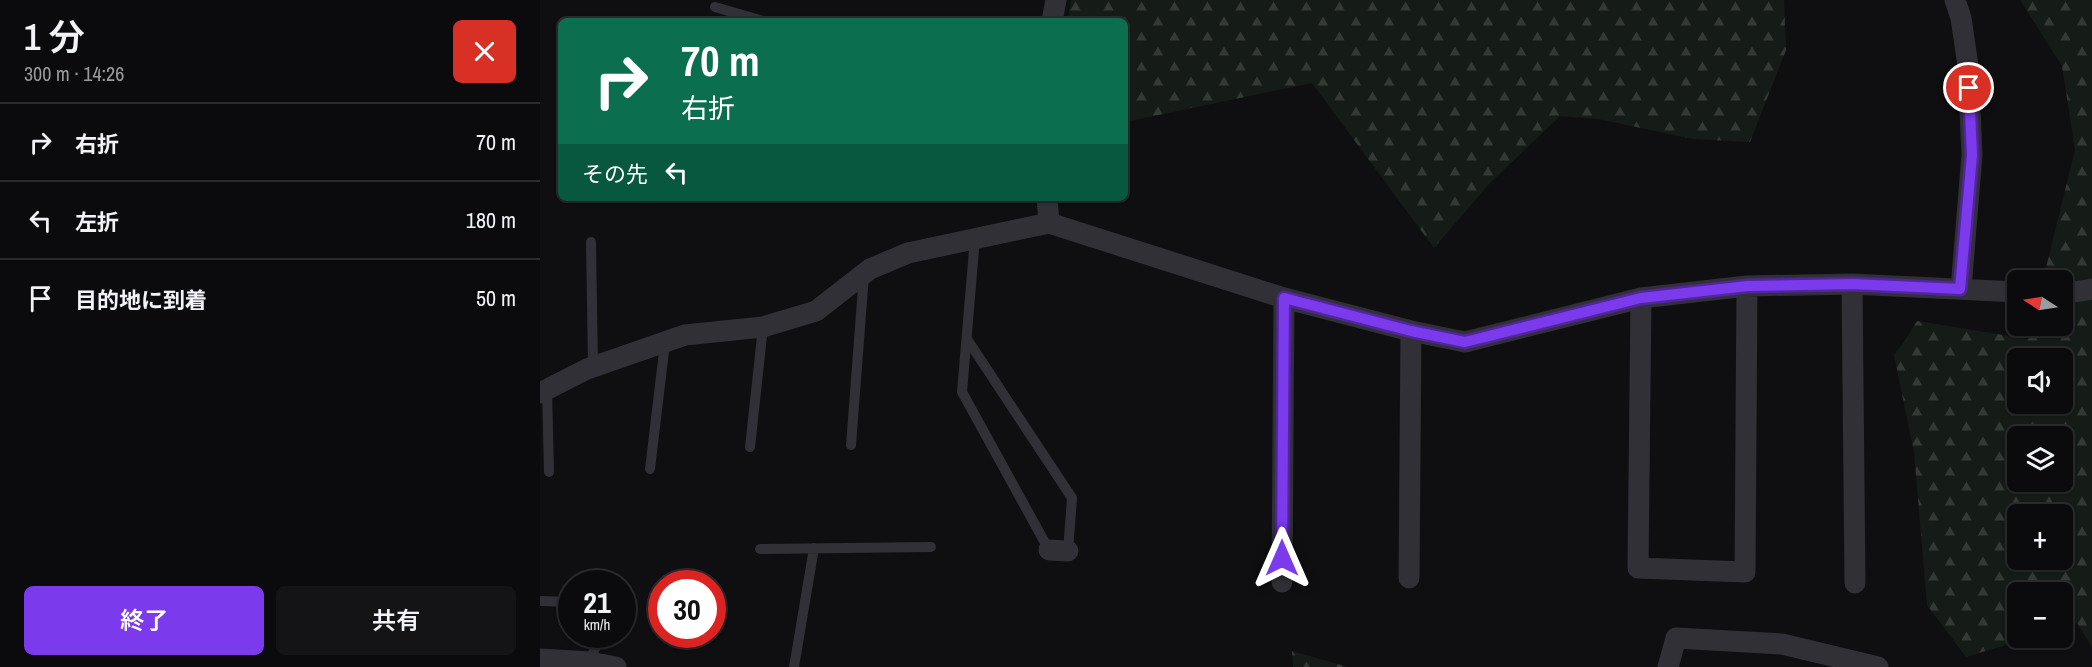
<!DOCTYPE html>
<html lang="ja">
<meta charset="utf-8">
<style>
:root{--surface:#0b0b0d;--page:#141416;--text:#f1f3f6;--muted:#9a9b9d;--line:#2b2b2e;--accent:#7c3aed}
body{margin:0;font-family:"Archivo Narrow","Noto Sans JP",sans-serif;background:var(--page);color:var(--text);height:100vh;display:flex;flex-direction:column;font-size:22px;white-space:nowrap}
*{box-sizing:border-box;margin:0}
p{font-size:20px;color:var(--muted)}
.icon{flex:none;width:33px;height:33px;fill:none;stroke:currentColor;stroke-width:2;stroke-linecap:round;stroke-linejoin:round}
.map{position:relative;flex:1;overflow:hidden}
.drawer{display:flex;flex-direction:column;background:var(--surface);width:540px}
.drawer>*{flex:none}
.guide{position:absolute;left:18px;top:18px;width:570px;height:183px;border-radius:9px;box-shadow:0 2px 4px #0004,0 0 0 2px var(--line);background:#0b6e4f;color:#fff;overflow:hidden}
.needle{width:39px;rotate:282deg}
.buttons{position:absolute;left:1467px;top:270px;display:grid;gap:12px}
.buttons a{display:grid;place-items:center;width:66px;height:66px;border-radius:9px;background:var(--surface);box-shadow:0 2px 4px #0004,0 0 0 2px var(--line);font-size:30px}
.speed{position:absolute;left:18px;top:570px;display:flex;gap:12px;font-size:30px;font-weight:700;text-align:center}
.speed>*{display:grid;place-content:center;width:78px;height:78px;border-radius:50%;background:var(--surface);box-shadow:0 2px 4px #0004,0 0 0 2px var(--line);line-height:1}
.speed small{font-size:15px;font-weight:400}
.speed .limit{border:9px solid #d22;background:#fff;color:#111}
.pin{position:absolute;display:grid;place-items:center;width:51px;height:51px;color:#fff;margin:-26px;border:3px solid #fff;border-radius:50%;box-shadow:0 2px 6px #0007}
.me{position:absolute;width:66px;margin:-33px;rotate:0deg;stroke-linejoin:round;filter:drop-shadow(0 0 4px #0008)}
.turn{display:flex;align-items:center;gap:21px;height:126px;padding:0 24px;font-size:27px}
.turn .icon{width:78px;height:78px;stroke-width:2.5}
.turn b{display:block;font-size:42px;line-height:51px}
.then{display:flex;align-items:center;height:57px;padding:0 24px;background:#0003;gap:12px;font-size:22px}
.round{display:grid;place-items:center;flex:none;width:63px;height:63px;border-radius:9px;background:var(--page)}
.headline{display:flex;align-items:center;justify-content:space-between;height:102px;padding:0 24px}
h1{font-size:36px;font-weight:600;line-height:45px}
.button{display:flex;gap:12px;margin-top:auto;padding:12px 24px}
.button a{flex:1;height:69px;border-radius:9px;background:var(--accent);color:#fff;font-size:24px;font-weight:600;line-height:69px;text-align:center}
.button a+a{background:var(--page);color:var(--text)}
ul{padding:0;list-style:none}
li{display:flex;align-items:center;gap:18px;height:78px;padding:0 24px;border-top:2px solid var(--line)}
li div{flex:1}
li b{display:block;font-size:22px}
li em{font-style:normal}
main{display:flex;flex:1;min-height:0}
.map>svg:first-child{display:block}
</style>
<main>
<section class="drawer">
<div class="headline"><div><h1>1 分</h1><p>300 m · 14:26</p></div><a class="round" style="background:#d93025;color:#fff"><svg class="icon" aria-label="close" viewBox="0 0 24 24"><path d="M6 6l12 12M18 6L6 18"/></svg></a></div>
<ul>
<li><svg class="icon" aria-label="right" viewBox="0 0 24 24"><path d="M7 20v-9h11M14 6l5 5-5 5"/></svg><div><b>右折</b></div><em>70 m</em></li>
<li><svg class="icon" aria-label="left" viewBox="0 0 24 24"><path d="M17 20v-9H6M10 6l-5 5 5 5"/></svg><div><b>左折</b></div><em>180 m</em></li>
<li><svg class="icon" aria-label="arrive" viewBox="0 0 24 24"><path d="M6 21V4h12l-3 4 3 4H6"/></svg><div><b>目的地に到着</b></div><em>50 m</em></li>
</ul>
<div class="button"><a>終了</a><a>共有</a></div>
</section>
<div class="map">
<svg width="1552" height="667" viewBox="0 0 1552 667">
<defs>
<pattern id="forest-firs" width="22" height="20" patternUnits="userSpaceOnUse" patternTransform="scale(1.5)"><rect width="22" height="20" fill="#151b17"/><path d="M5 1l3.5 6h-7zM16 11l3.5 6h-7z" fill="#343936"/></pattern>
</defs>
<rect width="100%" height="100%" fill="#0f0f11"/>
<!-- forest -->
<path fill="url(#forest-firs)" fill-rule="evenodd" d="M 531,0 L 1244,0 L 1246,50 L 1210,142 L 1153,139 L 1058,119 L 1020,116 L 949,184 L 894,248 L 772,83 L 585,122 L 585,21 L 528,21 Z
M 1480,0 L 1552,0 L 1552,647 L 1537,623 L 1523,627 L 1522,592 L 1478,592 L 1478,638 L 1489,638 L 1426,657 L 1387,605 L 1374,452 L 1354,355 L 1364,342 L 1377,321 L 1488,339 L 1492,326 L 1522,326 L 1522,280 L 1503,280 L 1535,150 L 1522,66 ZM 1478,358 L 1522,358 L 1522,404 L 1478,404 ZM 1478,436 L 1522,436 L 1522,482 L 1478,482 ZM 1478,514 L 1522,514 L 1522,560 L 1478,560 Z
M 752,651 L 808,667 L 753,667 Z"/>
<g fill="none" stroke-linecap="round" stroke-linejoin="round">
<!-- lane -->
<path stroke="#303036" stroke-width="10" d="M 175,7 L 223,21
M 435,238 L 422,392 L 509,550
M 51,242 L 53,367
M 427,339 L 532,498 L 528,551
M 7,389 L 9,472
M 311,445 L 324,275
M 210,447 L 223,327
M 110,469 L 125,343
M 220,549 L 391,547
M 0,601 L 32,602
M 50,662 L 60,634
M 254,667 L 274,548"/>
<!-- street -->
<path stroke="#303036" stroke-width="21" d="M 1415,0 L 1421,18 L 1428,66 L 1432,155 L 1421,289
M 512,21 L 516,0
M 507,198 L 509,223
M 1312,284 L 1315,583
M 1522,294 L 1552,289
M 1101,298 L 1098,568 L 1205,572 L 1207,286
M 0,393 L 47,369 L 145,335 L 223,327 L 276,311 L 330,269 L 368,253 L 509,223 L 744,298 L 871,331 L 925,342 L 1101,298 L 1207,286 L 1312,284 L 1478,292
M 509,550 L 528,551
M 869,578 L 871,331
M 742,582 L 744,298
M 0,659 L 50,662 L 76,667
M 1128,667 L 1136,638 L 1242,644 L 1338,667"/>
</g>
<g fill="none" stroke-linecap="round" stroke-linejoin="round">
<!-- route casing -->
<g stroke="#51269a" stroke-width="15">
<path id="route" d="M 742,558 L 744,298 L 871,331 L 925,342 L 1101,298 L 1208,286 L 1312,284 L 1420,289 L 1432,155 L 1429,88"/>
</g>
<!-- route -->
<use href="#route" stroke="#7c3aed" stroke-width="10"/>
</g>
</svg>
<div class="buttons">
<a><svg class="needle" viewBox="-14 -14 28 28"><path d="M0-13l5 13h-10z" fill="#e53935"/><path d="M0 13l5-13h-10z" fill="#9a9b9d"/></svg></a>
<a><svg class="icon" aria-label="sound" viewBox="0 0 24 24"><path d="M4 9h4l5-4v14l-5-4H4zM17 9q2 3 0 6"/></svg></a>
<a><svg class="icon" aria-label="layers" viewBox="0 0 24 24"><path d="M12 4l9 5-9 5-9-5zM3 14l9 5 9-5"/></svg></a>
<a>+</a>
<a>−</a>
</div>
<div class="speed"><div>21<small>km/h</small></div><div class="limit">30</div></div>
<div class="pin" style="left:1429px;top:88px;background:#d93025"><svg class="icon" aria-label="arrive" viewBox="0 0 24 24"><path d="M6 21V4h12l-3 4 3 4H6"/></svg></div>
<svg class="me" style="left:742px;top:558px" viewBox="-20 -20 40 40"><path d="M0-17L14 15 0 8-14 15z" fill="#7c3aed" stroke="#fff" stroke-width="4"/></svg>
<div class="guide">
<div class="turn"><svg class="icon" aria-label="right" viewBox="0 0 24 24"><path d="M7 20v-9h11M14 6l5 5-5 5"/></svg><div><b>70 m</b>右折</div></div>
<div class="then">その先<svg class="icon" aria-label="left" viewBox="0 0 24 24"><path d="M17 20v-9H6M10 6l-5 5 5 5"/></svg></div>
</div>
</div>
</main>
